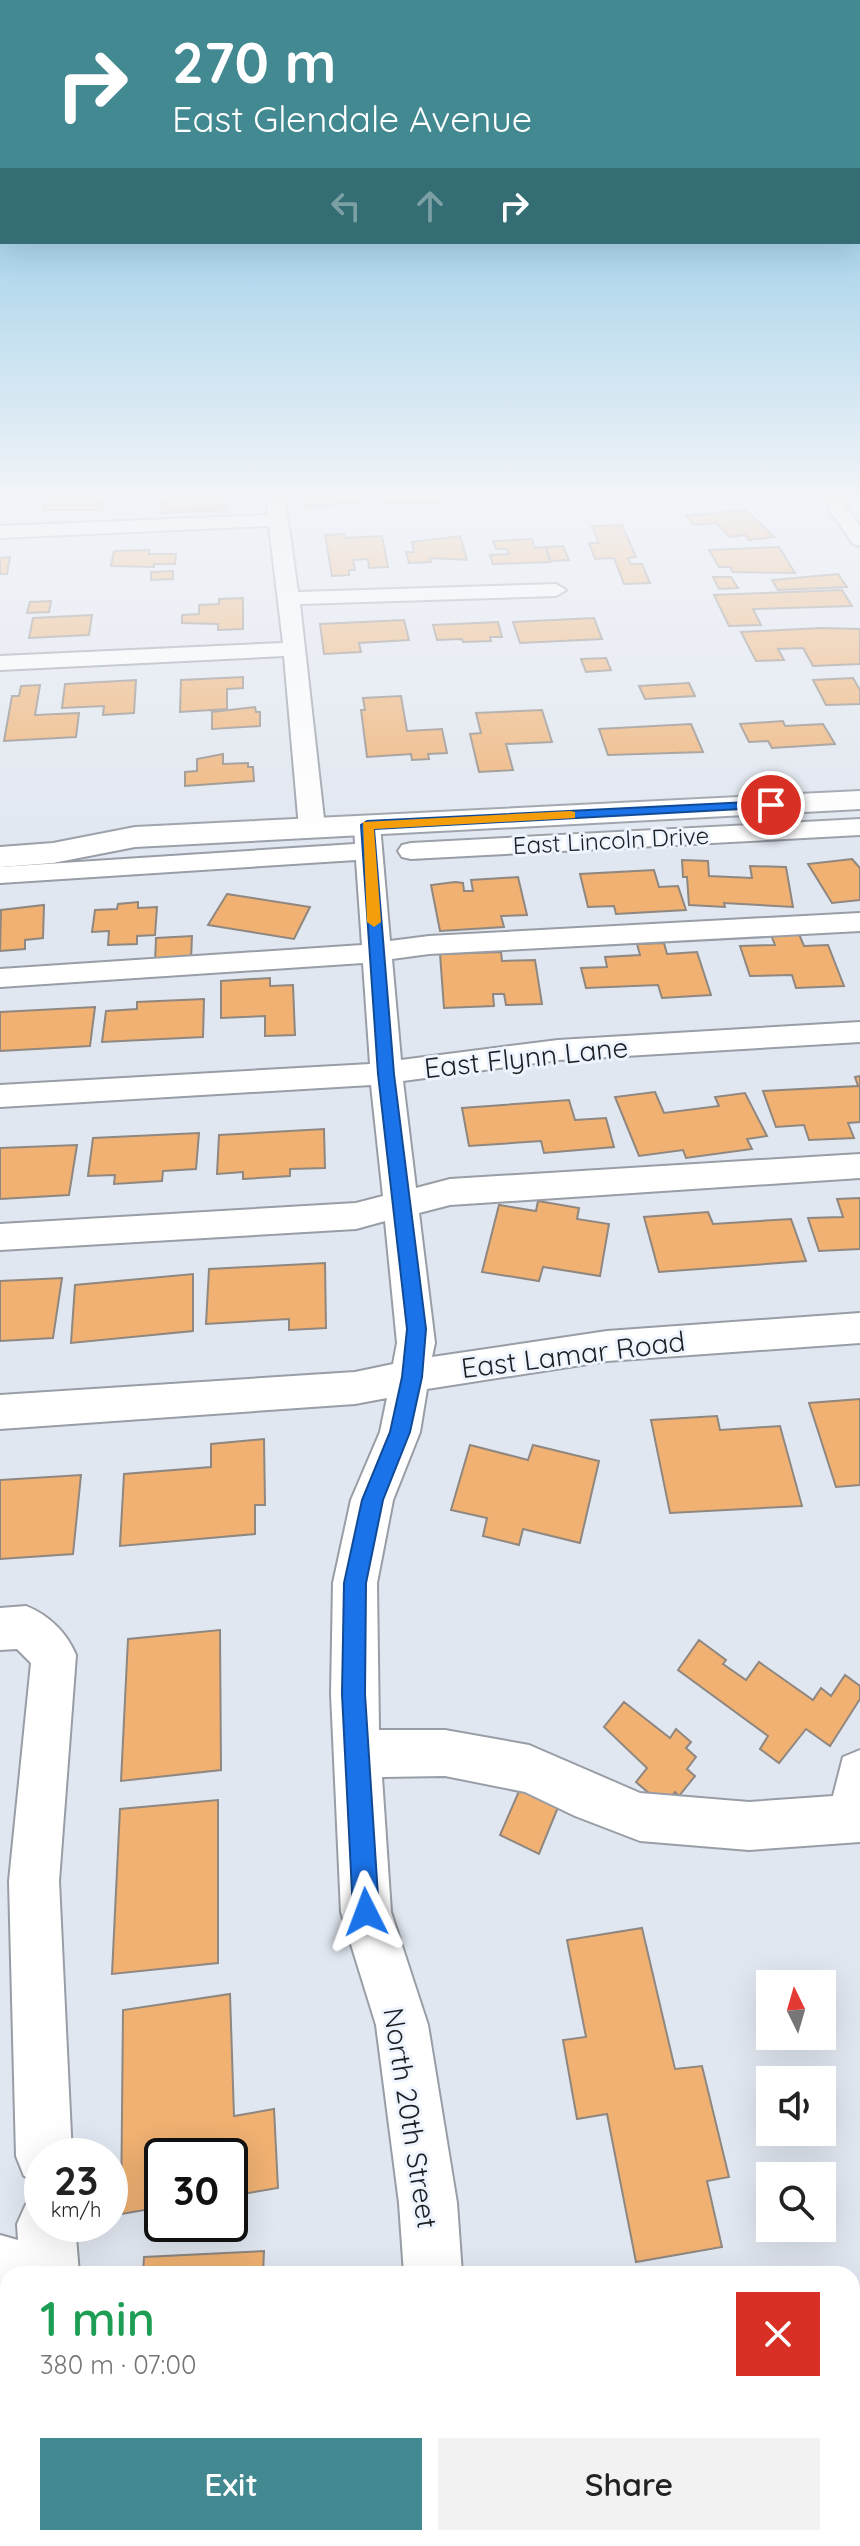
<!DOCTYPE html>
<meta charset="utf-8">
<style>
:root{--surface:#fff;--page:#f2f2f2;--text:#222;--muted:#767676;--accent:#428991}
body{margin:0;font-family:Quicksand,sans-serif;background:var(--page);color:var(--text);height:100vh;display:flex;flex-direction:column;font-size:30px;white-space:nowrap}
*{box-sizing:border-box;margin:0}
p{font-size:26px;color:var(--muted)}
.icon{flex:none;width:44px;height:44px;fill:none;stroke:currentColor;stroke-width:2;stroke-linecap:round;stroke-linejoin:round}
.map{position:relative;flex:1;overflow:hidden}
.sheet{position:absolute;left:0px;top:2266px;width:860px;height:280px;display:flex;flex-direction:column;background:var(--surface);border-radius:24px 24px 0 0;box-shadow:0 8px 32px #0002}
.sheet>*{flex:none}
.banner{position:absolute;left:0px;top:0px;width:860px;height:244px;box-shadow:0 8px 32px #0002;background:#428991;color:#fff;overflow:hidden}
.needle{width:52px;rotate:355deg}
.tools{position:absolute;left:756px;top:1970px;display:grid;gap:16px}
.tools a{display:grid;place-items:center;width:80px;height:80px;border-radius:0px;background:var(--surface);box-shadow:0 8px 32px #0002;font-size:40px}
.speed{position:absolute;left:24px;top:2138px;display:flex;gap:16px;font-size:40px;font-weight:700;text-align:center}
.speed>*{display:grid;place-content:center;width:104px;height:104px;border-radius:50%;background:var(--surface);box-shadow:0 8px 32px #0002;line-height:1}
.speed small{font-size:20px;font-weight:400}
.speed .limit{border:4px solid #111;border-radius:12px;background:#fff;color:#111}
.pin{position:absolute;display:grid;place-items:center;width:68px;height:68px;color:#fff;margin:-34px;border:4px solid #fff;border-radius:50%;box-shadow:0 2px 8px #0007}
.me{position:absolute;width:88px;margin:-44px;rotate:357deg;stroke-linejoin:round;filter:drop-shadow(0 0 6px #0008)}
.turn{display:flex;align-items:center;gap:28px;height:168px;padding:0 40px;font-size:36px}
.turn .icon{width:104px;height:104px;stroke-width:2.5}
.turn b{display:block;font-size:56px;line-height:68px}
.lanes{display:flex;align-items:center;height:76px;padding:0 40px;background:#0003;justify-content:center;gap:40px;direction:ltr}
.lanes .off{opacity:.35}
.round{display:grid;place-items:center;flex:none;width:84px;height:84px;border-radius:0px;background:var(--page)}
.summary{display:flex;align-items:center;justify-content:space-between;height:136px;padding:0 40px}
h1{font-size:48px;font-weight:600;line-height:60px;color:#1e9e55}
.button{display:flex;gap:16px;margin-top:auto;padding:16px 40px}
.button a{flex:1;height:92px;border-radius:0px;background:var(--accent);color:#fff;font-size:32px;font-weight:600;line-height:92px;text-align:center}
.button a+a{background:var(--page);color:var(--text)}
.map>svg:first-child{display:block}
</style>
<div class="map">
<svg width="860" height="2546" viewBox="0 0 860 2546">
<rect width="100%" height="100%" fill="#e1e7f0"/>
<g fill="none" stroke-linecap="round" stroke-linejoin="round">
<!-- stream -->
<path stroke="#3b8ca0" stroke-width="16" d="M 852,2312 L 860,2296
M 733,2546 L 738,2538"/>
</g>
<!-- building -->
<path fill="#f0b172" stroke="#8f8780" stroke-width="2" d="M 48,499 L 105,499 L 101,510 L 43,510 Z
M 161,499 L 226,499 L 218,500 L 218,505 L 226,505 L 226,510 L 160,513 Z
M 306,499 L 358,499 L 358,503 L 306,507 Z
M 382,499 L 440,499 L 441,503 L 382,503 Z
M 746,510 L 774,537 L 749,540 L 745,535 L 730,537 L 716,523 L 694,525 L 686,516 Z
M 622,525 L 636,557 L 628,558 L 631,564 L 642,564 L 650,583 L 624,584 L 614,558 L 595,559 L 589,543 L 599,543 L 592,526 Z
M 344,534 L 345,538 L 382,536 L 388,567 L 369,568 L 368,559 L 353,560 L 355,570 L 349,570 L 349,575 L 332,576 L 325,535 Z
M 460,536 L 467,560 L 430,558 L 431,562 L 409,563 L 406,552 L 414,552 L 412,542 Z
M 532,539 L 535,548 L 545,547 L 550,562 L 493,564 L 490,555 L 509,554 L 507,549 L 496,549 L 493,541 Z
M 563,546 L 569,560 L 551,561 L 546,547 Z
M 779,547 L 795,573 L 733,572 L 730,567 L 719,567 L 709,550 Z
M 149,550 L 149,554 L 176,554 L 175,564 L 154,564 L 154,567 L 111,566 L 114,551 Z
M 10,557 L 7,574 L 0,574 L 0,558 Z
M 173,571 L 173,579 L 151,580 L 151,572 Z
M 838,574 L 847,587 L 778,590 L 772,580 Z
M 713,577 L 731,577 L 738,588 L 719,589 Z
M 842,590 L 852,606 L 753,609 L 761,625 L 729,626 L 714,595 Z
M 243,598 L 243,629 L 218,630 L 218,624 L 182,623 L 182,615 L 199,614 L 199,605 L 219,604 L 219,599 Z
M 51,601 L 49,612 L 27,613 L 30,602 Z
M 92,615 L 89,635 L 29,638 L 33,618 Z
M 594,618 L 602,639 L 520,643 L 513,622 Z
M 404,620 L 409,640 L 359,643 L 361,652 L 324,654 L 320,624 Z
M 498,622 L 502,637 L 490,637 L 491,641 L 463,642 L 462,639 L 437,640 L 433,625 Z
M 821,628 L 860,629 L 860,664 L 813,666 L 803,648 L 778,649 L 784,660 L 756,661 L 741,632 Z
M 606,658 L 611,670 L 586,672 L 581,659 Z
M 243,677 L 243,688 L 227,689 L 227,709 L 180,712 L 181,680 Z
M 853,678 L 860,690 L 860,704 L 826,705 L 813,680 Z
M 136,680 L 134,713 L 103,715 L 104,706 L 62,708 L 65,684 Z
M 689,683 L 695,696 L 645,699 L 639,686 Z
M 40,685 L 35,715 L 79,713 L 76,737 L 4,741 L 12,696 L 19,696 L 21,686 Z
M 401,696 L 407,731 L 442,729 L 447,753 L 428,754 L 429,759 L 412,760 L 411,754 L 367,757 L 361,710 L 365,710 L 363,698 Z
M 255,707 L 256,712 L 260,712 L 260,726 L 212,729 L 212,712 Z
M 542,710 L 552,742 L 506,744 L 513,770 L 479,772 L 470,734 L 481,733 L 476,713 Z
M 783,721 L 785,726 L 823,724 L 835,744 L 772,748 L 768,741 L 749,742 L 740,724 Z
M 691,724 L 703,752 L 608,755 L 599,729 Z
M 223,754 L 223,764 L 248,763 L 248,767 L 253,767 L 254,781 L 185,786 L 185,772 L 197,771 L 197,759 Z
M 852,859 L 860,868 L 860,900 L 832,903 L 808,864 Z
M 682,860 L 708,861 L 709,876 L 752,878 L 750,866 L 786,867 L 793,907 L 724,903 L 725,907 L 689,905 L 687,877 L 683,877 Z
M 654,870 L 659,887 L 678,886 L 686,910 L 616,914 L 614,906 L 588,907 L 580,874 Z
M 518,877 L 527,915 L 501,916 L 504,927 L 440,931 L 431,885 L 455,882 L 463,883 L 464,891 L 473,891 L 471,880 Z
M 227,894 L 310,907 L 294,939 L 208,925 Z
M 138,902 L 138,908 L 157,907 L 155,935 L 137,936 L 137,944 L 108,945 L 109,931 L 92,932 L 95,910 L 117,909 L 118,904 Z
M 44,905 L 43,938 L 25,940 L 25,949 L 0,951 L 1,910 Z
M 799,934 L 804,946 L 828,945 L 844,986 L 796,988 L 792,975 L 750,976 L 740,946 L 775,945 L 771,935 Z
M 192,936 L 191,960 L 155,963 L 156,938 Z
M 664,943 L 667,954 L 697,952 L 711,995 L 662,998 L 658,985 L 586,988 L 581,968 L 607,967 L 605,957 L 640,955 L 637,944 Z
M 501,952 L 502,961 L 535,960 L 542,1004 L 506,1005 L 504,994 L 493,994 L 494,1006 L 444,1008 L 440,954 Z
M 270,978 L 270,986 L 293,985 L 295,1035 L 265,1036 L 265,1016 L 221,1018 L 221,981 Z
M 204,999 L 203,1037 L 102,1042 L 106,1011 L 137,1009 L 137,1002 Z
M 95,1007 L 90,1046 L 0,1051 L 0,1012 Z
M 860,1076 L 860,1122 L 848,1123 L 854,1138 L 809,1140 L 804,1125 L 776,1127 L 763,1091 L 858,1086 L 855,1077 Z
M 655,1092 L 664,1113 L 719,1106 L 715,1097 L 745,1093 L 767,1136 L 747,1139 L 752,1149 L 686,1158 L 683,1150 L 639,1156 L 615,1097 Z
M 569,1100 L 575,1120 L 606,1118 L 614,1147 L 544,1153 L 541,1141 L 469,1146 L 462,1108 Z
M 324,1129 L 325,1168 L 290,1169 L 290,1176 L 243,1179 L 243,1172 L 217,1174 L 219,1135 Z
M 199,1133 L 196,1169 L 163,1171 L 162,1181 L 114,1184 L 115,1175 L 88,1176 L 93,1138 Z
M 77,1145 L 69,1195 L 0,1199 L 0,1148 Z
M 860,1198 L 860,1249 L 819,1251 L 808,1218 L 843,1217 L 837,1199 Z
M 538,1201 L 579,1208 L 577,1219 L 609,1224 L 600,1276 L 543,1267 L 539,1281 L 482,1272 L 499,1205 L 536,1211 Z
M 708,1212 L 713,1224 L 791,1219 L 806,1261 L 659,1272 L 644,1217 Z
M 325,1263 L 326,1328 L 289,1330 L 289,1319 L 206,1324 L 209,1269 Z
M 193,1274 L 193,1331 L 71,1343 L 75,1285 Z
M 62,1278 L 53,1338 L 0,1341 L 0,1281 Z
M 860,1399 L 860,1485 L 836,1487 L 809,1403 Z
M 717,1416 L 720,1430 L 780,1426 L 802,1506 L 670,1513 L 651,1420 Z
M 264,1439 L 265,1505 L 255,1505 L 255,1534 L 120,1546 L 124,1474 L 211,1467 L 211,1444 Z
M 470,1445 L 528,1460 L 533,1445 L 599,1461 L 580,1543 L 523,1529 L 519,1545 L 483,1536 L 487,1518 L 451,1510 Z
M 81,1475 L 73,1554 L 0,1559 L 0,1480 Z
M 220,1630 L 221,1770 L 121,1781 L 128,1639 Z
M 699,1640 L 726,1660 L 723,1664 L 746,1680 L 759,1662 L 813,1700 L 821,1688 L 831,1696 L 845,1675 L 860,1686 L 860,1699 L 830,1746 L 806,1729 L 779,1763 L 760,1749 L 768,1736 L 678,1670 Z
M 624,1702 L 670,1738 L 676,1729 L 691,1742 L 686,1748 L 696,1757 L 687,1769 L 695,1776 L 679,1796 L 675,1792 L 664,1806 L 636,1782 L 647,1768 L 604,1727 Z
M 523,1782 L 561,1800 L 539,1854 L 500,1835 Z
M 218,1800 L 218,1963 L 112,1974 L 120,1809 Z
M 642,1928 L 675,2069 L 702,2066 L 729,2177 L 707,2181 L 722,2247 L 636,2262 L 607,2114 L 577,2119 L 563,2040 L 586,2037 L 567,1940 Z
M 230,1994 L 234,2116 L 274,2109 L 278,2188 L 230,2196 L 230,2156 L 162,2156 L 162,2207 L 121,2214 L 123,2010 Z
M 264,2251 L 263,2274 L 143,2274 L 144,2257 Z"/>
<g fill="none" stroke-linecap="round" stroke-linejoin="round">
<!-- minor casing -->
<g stroke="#989da6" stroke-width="4">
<path id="minor" d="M 267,499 L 285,499 L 298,592 L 556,584 L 566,590 L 556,596 L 300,604 L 325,828 L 321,834 L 303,834 L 299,828 L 284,656 L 0,670 L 0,656 L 283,643 L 269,526 L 0,538 L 0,526 L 268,515 Z
M 827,499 L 855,499 L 845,505 L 860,526 L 860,546 L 853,544 L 825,503 Z
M 367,817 L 376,820 L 380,825 L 390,941 L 429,936 L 860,913 L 860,931 L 429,954 L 392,959 L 401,1060 L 558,1040 L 860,1022 L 860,1042 L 558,1060 L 403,1081 L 416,1188 L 450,1179 L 860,1154 L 860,1178 L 450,1205 L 419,1213 L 435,1343 L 432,1357 L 607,1331 L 860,1313 L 860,1343 L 607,1361 L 427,1389 L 420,1432 L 393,1500 L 377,1583 L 379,1730 L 445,1730 L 529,1745 L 640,1793 L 749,1802 L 833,1796 L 843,1757 L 860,1750 L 860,1842 L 749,1850 L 640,1841 L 575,1816 L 525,1792 L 445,1776 L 382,1777 L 391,1912 L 428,2025 L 457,2203 L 462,2274 L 404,2274 L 399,2203 L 376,2025 L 341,1912 L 331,1694 L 333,1583 L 351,1500 L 380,1432 L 387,1398 L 355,1404 L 0,1429 L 0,1395 L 355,1372 L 393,1364 L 397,1343 L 385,1221 L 356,1229 L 0,1250 L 0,1224 L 356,1203 L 383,1196 L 371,1085 L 0,1107 L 0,1085 L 370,1064 L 363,963 L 0,987 L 0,969 L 362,945 L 356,860 L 0,883 L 0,867 L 355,844 L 354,825 L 358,820 Z
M 860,819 L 860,835 L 411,859 L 402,857 L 398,851 L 402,845 L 411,843 Z
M 26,1606 C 49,1615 67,1633 76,1655 L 59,1881 L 72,2156 L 42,2156 L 42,2183 L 24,2176 L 16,2156 L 9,1881 L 31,1663 L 17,1649 L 0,1650 L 0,1608 Z
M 42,2197 L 42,2224 L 75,2224 L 79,2274 L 8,2274 L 8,2296 L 0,2293 L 0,2235 L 18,2240 L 17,2224 L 26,2204 Z
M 860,2459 L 860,2546 L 795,2546 L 798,2538 L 852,2538 L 852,2463 Z
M 8,2514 L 8,2538 L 61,2538 L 61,2546 L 0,2546 L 0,2530 Z
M 420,2538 L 484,2538 L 485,2546 L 421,2546 Z"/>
</g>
<!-- major casing -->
<g stroke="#989da6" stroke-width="4">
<path id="major" d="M 860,791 L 860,809 L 135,847 L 53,863 L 0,867 L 0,847 L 53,843 L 135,827 Z"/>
</g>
<!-- minor -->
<use href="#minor" fill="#fff" fill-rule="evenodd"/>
<!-- major -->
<use href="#major" fill="#fff" fill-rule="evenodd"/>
</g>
<!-- sky -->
<linearGradient id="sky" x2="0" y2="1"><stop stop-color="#68b7e0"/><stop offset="0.58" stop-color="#f2f4f8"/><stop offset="1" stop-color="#f2f4f8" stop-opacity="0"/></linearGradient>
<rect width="860" height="855" fill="url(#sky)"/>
<!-- route -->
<path fill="#1a73e8" stroke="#114b97" stroke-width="2" d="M 771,801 L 778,805 L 776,807 L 374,829 L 394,1074 L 426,1329 L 422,1377 L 410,1432 L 383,1500 L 366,1583 L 365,1694 L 379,1912 L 375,1921 L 366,1925 L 357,1921 L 353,1912 L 342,1694 L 344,1583 L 362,1500 L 390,1432 L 402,1377 L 407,1329 L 378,1074 L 361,825 L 367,821 Z"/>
<!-- slow -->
<path fill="#f59e0b" d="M 570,811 L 575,812 L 575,818 L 374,829 L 381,922 L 374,927 L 367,922 L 363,822 Z"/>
<g text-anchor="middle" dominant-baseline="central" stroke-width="6" stroke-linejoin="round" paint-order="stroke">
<!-- far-street labels -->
<g font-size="24" fill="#1d1f23" stroke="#eef4fe">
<text transform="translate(611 840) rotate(-3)">East Lincoln Drive</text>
</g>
<!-- street labels -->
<g font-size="28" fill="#1d1f23" stroke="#eef4fe">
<text transform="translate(526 1057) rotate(-6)">East Flynn Lane</text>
<text transform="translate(573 1354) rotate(-7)">East Lamar Road</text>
<text transform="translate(411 2118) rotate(81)">North 20th Street</text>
</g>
</g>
</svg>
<div class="tools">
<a><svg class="needle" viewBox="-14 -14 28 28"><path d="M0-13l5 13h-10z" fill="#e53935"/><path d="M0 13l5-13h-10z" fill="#767676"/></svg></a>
<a><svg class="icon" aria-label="sound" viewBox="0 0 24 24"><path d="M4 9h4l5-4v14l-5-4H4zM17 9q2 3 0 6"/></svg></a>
<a><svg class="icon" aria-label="search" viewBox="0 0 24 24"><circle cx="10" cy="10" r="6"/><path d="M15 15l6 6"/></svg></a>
</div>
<div class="speed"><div>23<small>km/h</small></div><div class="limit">30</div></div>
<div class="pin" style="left:771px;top:805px;background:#d93025"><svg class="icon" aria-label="arrive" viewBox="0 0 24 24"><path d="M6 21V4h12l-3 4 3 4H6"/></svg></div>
<svg class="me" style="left:366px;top:1912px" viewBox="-20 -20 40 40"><path d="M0-17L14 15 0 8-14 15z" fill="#1a73e8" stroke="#fff" stroke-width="4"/></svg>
<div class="banner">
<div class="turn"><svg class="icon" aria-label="right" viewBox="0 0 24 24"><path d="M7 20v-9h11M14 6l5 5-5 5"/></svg><div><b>270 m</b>East Glendale Avenue</div></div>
<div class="lanes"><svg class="icon off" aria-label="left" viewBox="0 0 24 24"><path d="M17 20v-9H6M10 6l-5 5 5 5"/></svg><svg class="icon off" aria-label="ahead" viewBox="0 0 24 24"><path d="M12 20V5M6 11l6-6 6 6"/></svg><svg class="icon" aria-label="right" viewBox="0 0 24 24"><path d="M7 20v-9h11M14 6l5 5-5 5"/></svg></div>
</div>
<section class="sheet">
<div class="summary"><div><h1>1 min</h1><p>380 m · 07:00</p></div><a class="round" style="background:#d93025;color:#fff"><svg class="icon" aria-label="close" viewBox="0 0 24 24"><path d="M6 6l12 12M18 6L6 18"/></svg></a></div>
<div class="button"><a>Exit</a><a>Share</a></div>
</section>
</div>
